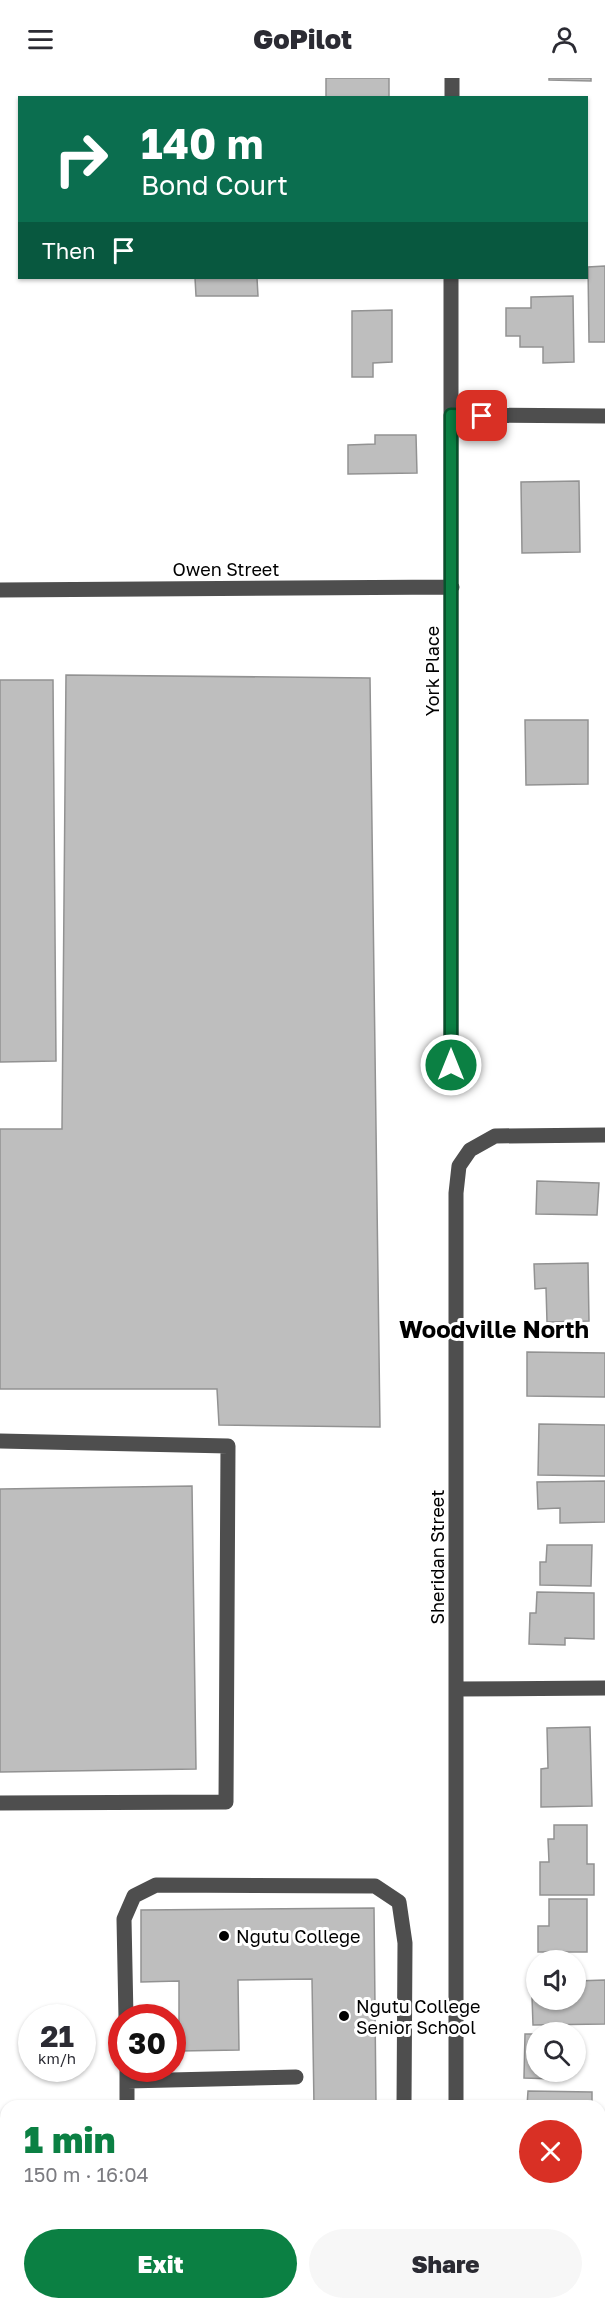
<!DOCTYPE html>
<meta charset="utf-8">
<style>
:root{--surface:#fff;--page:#f7f7f7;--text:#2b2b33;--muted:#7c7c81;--accent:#0b8043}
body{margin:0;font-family:"Golos Text",sans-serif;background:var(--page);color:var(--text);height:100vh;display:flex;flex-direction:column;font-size:22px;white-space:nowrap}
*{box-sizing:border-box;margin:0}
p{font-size:20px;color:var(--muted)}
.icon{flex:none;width:33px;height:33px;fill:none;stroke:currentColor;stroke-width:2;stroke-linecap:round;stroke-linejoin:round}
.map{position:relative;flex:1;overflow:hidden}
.details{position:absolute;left:0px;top:2022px;width:606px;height:210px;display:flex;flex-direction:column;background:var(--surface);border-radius:18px 18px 0 0;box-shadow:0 2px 4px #0004}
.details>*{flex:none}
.banner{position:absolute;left:18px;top:18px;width:570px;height:183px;border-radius:0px;box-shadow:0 2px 4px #0004;background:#0b6e4f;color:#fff;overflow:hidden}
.buttons{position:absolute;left:526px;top:1872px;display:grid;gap:12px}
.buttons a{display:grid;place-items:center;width:60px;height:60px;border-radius:50%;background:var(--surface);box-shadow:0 2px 4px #0004;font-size:30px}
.speed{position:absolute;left:18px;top:1926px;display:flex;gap:12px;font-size:30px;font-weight:700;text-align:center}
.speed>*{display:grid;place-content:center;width:78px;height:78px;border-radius:50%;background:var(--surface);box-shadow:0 2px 4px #0004;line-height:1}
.speed small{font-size:15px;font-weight:400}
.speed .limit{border:9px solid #d22;background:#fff;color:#111}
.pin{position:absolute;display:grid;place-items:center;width:51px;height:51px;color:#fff;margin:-26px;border-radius:12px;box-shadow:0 3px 9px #0006}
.me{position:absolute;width:66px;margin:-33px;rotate:0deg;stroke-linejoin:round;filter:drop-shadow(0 0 4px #0008)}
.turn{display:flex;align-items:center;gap:21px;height:126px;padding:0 24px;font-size:27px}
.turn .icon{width:78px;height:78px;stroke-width:2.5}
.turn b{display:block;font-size:42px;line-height:51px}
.then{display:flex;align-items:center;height:57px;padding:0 24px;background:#0003;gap:12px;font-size:22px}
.round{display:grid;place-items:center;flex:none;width:63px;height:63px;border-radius:32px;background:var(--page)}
.summary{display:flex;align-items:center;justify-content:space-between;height:102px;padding:0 24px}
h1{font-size:36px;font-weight:800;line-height:45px;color:var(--accent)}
.action{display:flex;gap:12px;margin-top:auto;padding:12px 24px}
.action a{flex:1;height:69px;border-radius:36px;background:var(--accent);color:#fff;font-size:24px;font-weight:800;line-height:69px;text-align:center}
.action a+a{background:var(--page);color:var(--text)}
header{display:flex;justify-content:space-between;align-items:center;height:78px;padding:0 24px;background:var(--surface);font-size:27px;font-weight:800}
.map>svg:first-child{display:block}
</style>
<header><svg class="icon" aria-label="menu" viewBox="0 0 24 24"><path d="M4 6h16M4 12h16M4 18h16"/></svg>GoPilot<svg class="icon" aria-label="person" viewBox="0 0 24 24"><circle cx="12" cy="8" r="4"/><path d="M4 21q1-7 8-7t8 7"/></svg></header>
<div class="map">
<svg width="605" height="2232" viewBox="0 0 605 2232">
<rect width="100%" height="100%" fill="#fff"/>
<!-- building -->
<path fill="#bebebe" stroke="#929292" stroke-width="1.5" d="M 326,0 L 389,0 L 389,20 L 326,20 Z
M 549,0 L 591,0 L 591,3 L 549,2 Z
M 605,188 L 605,264 L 589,264 L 588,189 Z
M 195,200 L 257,200 L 258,218 L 196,218 Z
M 573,218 L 574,284 L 543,285 L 543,269 L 520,269 L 520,258 L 506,258 L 506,230 L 531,230 L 531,219 Z
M 392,232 L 392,284 L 373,285 L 373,299 L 352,299 L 352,233 Z
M 375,357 L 416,357 L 417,395 L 348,396 L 348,367 L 375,366 Z
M 579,403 L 580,474 L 522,475 L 521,404 Z
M 66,597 L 370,600 L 380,1349 L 219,1347 L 217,1311 L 0,1311 L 0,1051 L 62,1051 Z
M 0,602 L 53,602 L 56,983 L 0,984 Z
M 525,642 L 588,642 L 588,706 L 526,707 Z
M 537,1103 L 599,1105 L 597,1137 L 536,1136 Z
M 588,1185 L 589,1243 L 547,1244 L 546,1210 L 535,1211 L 534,1186 Z
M 527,1274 L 605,1275 L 605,1319 L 527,1318 Z
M 539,1346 L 605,1347 L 605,1398 L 538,1397 Z
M 605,1403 L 605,1444 L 560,1445 L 560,1430 L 538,1431 L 537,1404 Z
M 192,1408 L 196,1691 L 0,1694 L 0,1411 Z
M 547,1467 L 592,1467 L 591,1508 L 540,1507 L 540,1484 L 546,1484 Z
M 537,1514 L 594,1515 L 594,1561 L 565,1560 L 565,1567 L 529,1566 L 530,1535 L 536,1535 Z
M 590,1649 L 592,1728 L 541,1729 L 541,1691 L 548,1690 L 547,1650 Z
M 554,1747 L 587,1747 L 587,1786 L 594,1786 L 594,1817 L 540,1817 L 540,1784 L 549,1784 L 548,1761 L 554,1761 Z
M 549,1821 L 587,1821 L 587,1874 L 538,1874 L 538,1848 L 549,1848 Z
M 374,1830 L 376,2028 L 314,2028 L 312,1901 L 238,1902 L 239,1972 L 179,1973 L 179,1903 L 141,1904 L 141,1832 Z
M 605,1902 L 605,1946 L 533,1947 L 532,1919 L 537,1919 L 537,1922 L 576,1922 L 576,1903 Z
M 525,1956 L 537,1956 L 537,1994 L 554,1994 L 554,2001 L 524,2000 Z
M 528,2013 L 592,2014 L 592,2028 L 527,2028 Z"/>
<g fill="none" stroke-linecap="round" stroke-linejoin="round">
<!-- minor -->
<path stroke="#4e4e4e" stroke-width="15" d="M 452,20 L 452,0
M 451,337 L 605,338
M 0,512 L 452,509
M 451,987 L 451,200
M 0,1363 L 228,1368 L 226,1724 L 0,1725
M 457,1611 L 605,1610
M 126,1940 L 124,1841 L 134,1818 L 156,1807 L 375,1808 L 399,1824 L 405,1865 L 404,2028
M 127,1990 L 127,2028
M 127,2003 L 296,1999
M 456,2028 L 456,1115 L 459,1088 L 470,1072 L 495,1058 L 605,1057
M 600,2154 L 605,2154
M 0,2219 L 6,2219
M 130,2226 L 130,2232
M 442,2226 L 449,2230 L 469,2232"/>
</g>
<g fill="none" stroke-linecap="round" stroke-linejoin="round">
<!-- route casing -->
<g stroke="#07532c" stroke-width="15">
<path id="route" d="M 451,987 L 451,337 L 482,338"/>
</g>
<!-- route -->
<use href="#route" stroke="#0b8043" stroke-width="10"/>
</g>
<!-- markers -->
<g fill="#000" stroke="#fff" stroke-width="2">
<circle cx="224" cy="1858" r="6"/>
<circle cx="344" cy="1938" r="6"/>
</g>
<g text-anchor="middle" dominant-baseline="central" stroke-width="6" stroke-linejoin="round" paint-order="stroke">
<!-- street labels -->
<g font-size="18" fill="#000" stroke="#fff">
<text x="226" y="491">Owen Street</text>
<text transform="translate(432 593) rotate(-90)">York Place</text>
<text transform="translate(437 1479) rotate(-90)">Sheridan Street</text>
</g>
<!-- poi labels -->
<g font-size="18" fill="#000" stroke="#fff" text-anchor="start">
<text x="236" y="1858">Ngutu College</text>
<text x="356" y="1928">Ngutu College<tspan x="356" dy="21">Senior School</tspan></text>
</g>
<!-- district labels -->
<g font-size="24" font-weight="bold" fill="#000" stroke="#fff">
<text x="494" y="1250">Woodville North</text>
</g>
</g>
</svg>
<div class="buttons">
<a><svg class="icon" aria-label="sound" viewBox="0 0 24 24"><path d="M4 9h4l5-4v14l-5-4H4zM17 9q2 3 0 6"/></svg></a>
<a><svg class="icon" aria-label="search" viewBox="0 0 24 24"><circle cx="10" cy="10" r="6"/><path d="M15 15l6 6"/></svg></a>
</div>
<div class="speed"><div>21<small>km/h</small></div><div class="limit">30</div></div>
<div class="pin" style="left:482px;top:338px;background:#d93025"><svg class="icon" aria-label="arrive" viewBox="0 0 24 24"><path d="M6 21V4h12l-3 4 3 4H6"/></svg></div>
<svg class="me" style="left:451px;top:987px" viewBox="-20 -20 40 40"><circle r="17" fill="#0b8043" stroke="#fff" stroke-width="3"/><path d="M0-11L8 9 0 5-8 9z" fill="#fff"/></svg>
<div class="banner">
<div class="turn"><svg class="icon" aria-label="right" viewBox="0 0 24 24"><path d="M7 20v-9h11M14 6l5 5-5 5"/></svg><div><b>140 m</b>Bond Court</div></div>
<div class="then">Then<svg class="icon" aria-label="arrive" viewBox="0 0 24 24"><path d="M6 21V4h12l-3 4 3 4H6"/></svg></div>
</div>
<section class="details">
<div class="summary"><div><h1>1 min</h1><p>150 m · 16:04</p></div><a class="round" style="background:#d93025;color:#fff"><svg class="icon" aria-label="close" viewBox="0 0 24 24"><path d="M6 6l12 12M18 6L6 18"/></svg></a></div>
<div class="action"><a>Exit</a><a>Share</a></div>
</section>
</div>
